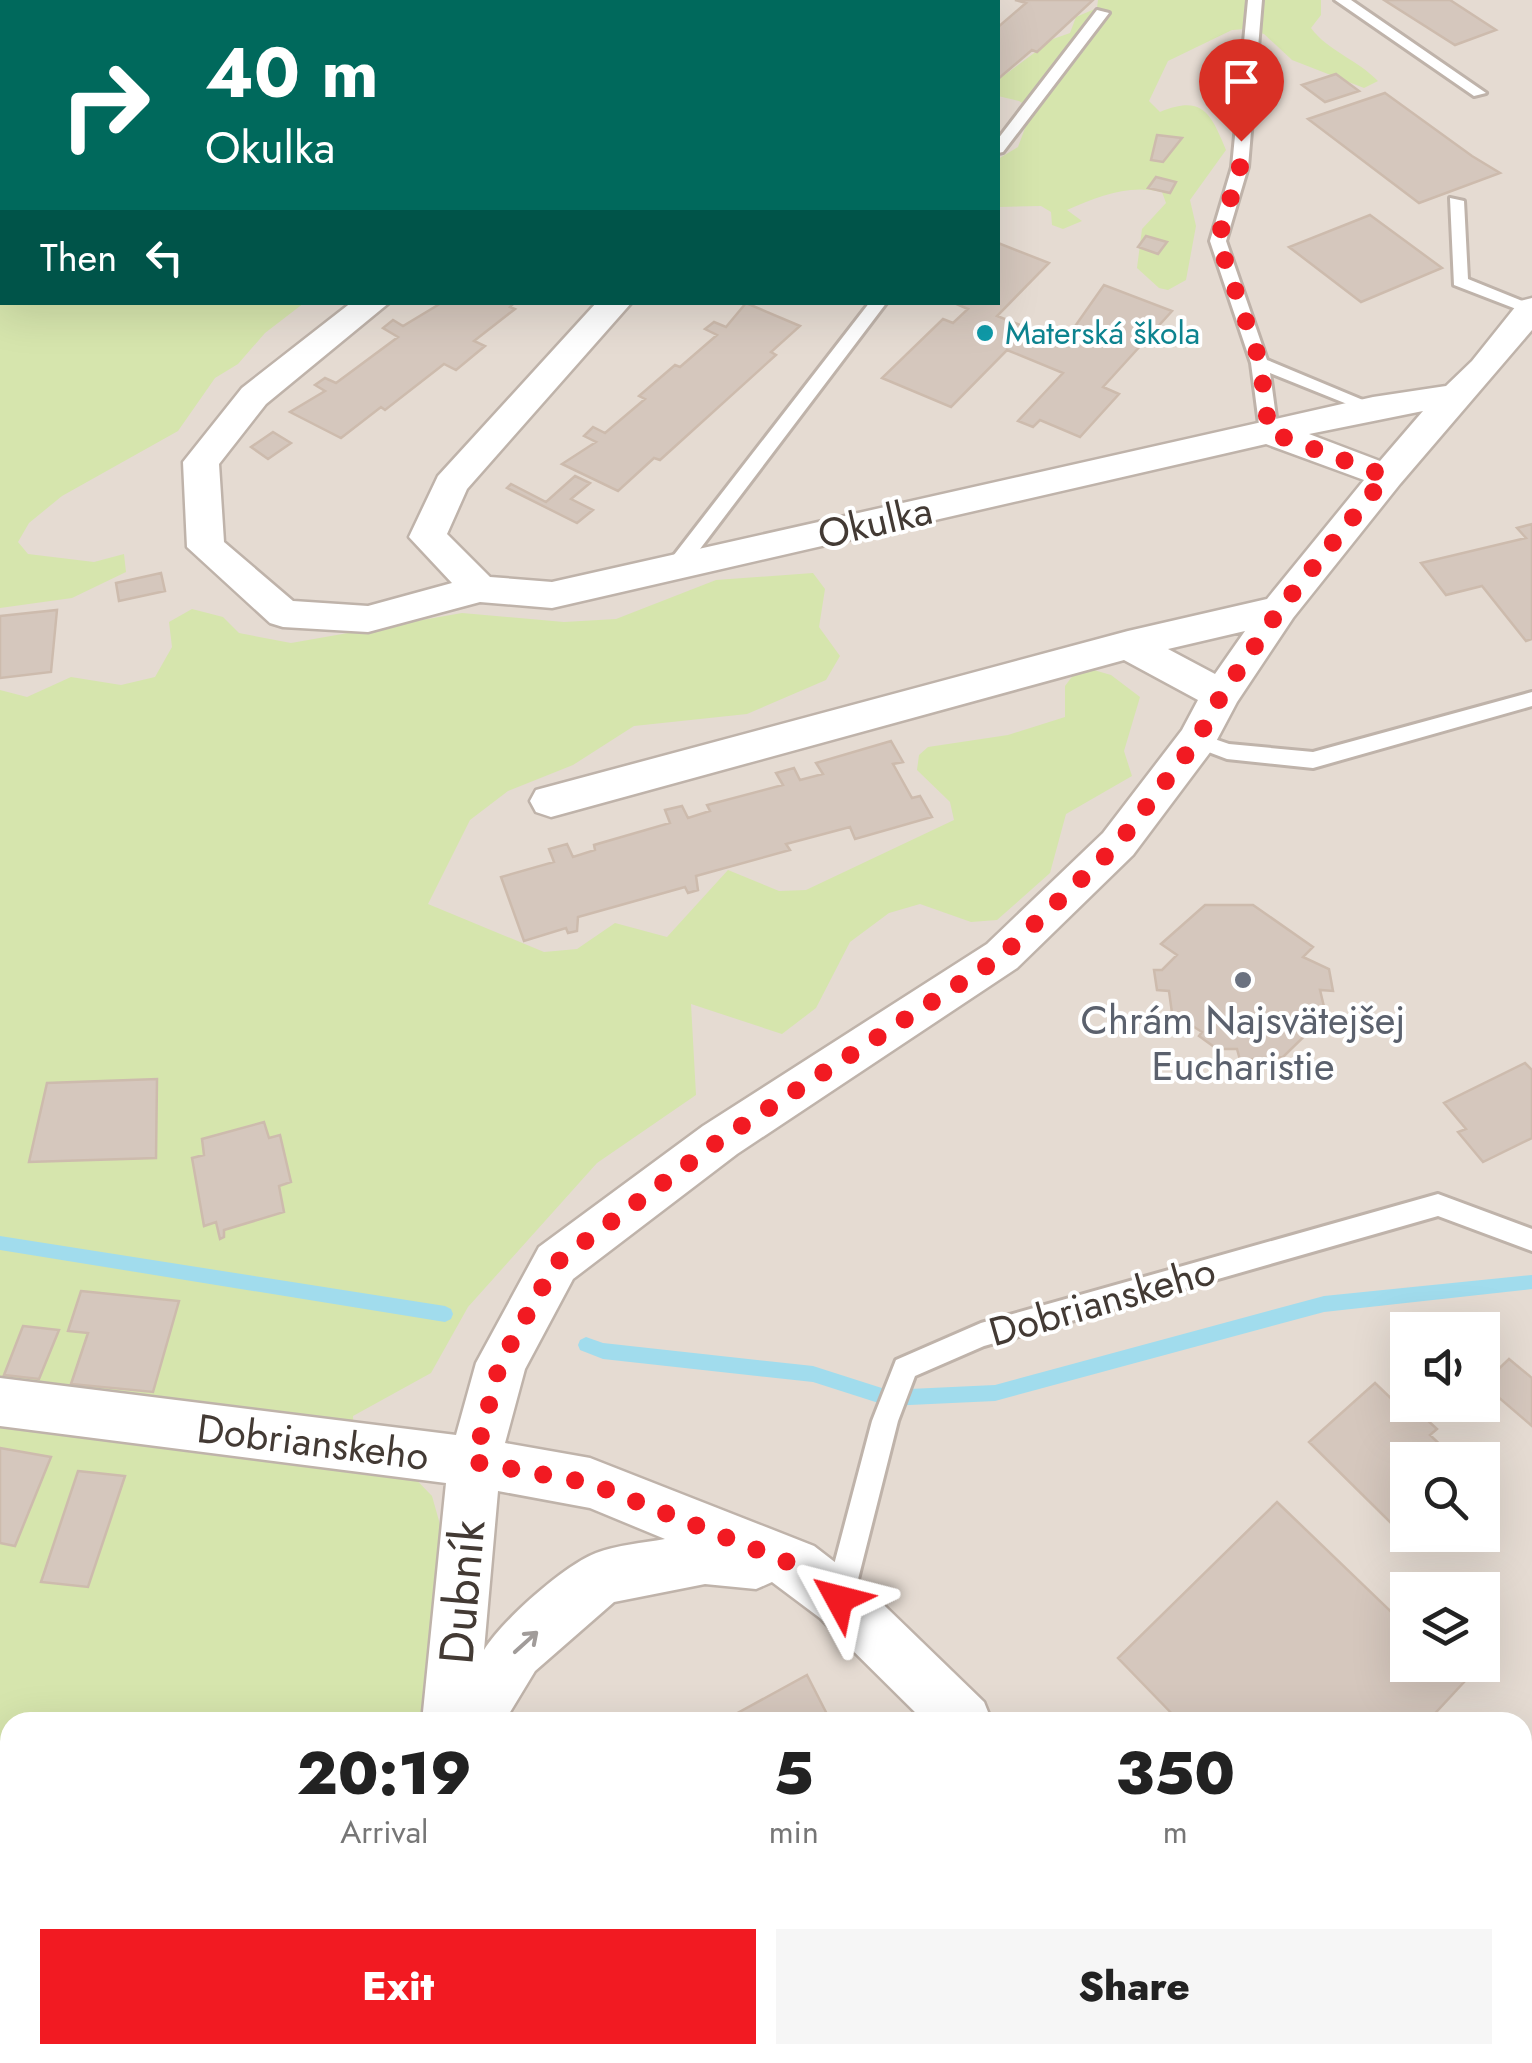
<!DOCTYPE html>
<meta charset="utf-8">
<style>
:root{--surface:#fff;--page:#f6f6f6;--text:#222;--muted:#767676;--accent:#f21a22}
body{margin:0;font-family:Jost,sans-serif;background:var(--page);color:var(--text);height:100vh;display:flex;flex-direction:column;font-size:38px;white-space:nowrap}
*{box-sizing:border-box;margin:0}
p{font-size:32px;color:var(--muted)}
.icon{flex:none;width:55px;height:55px;fill:none;stroke:currentColor;stroke-width:2;stroke-linecap:round;stroke-linejoin:round}
.map{position:relative;flex:1;overflow:hidden}
.panel{position:absolute;left:0px;top:1712px;width:1532px;height:352px;display:flex;flex-direction:column;background:var(--surface);border-radius:30px 30px 0 0;box-shadow:0 10px 40px #0002}
.panel>*{flex:none}
.top-card{position:absolute;left:0px;top:0px;width:1000px;height:305px;box-shadow:0 10px 40px #0002;background:#00695c;color:#fff;overflow:hidden}
.buttons{position:absolute;left:1390px;top:1312px;display:grid;gap:20px}
.buttons a{display:grid;place-items:center;width:110px;height:110px;border-radius:0px;background:var(--surface);box-shadow:0 10px 40px #0002;font-size:50px}
.pin{position:absolute;display:grid;place-items:center;width:85px;height:85px;color:#fff;margin:-102px -42px;border-radius:50% 50% 50% 0;rotate:-45deg;box-shadow:0 0 10px #0007}
.pin .icon{rotate:45deg}
.me{position:absolute;width:110px;margin:-55px;rotate:308deg;stroke-linejoin:round;filter:drop-shadow(0 0 8px #0008)}
.turn{display:flex;align-items:center;gap:35px;height:210px;padding:0 40px;font-size:45px}
.turn .icon{width:130px;height:130px;stroke-width:2.5}
.turn b{display:block;font-size:70px;line-height:85px}
.then{display:flex;align-items:center;height:95px;padding:0 40px;background:#0003;gap:20px;font-size:38px}
.eta{display:flex;justify-content:space-evenly;align-items:center;height:170px;text-align:center}
.eta b{font-size:60px;font-weight:800;line-height:70px}
.action{display:flex;gap:20px;margin-top:auto;padding:20px 40px}
.action a{flex:1;height:115px;border-radius:0px;background:var(--accent);color:#fff;font-size:40px;font-weight:800;line-height:115px;text-align:center}
.action a+a{background:var(--page);color:var(--text)}
.map>svg:first-child{display:block}
</style>
<div class="map">
<svg width="1532" height="2063" viewBox="0 0 1532 2063">
<rect width="100%" height="100%" fill="#f1ebe4"/>
<!-- residential -->
<path fill="#e5dbd2" fill-rule="evenodd" d="M 0,0 L 1532,0 L 1532,2063 L 0,2063 ZM 2,2 L 998,2 L 998,302 L 2,302 ZM 1408,1330 L 1482,1330 L 1482,1405 L 1408,1405 ZM 1408,1460 L 1482,1460 L 1482,1535 L 1408,1535 ZM 1408,1590 L 1482,1590 L 1482,1665 L 1408,1665 ZM 10,1722 L 1522,1722 L 1522,2055 L 10,2055 Z"/>
<!-- green -->
<path fill="#d6e5ad" d="M 1098,0 L 1321,0 L 1321,15 L 1311,28 C 1328,51 1358,60 1378,81 L 1364,88 L 1292,60 L 1264,34 L 1246,29 L 1232,30 L 1168,61 L 1149,101 L 1160,112 C 1203,94 1211,114 1226,150 L 1190,200 L 1196,226 L 1186,280 L 1168,290 L 1159,288 L 1137,268 L 1142,229 L 1166,203 L 1162,192 C 1128,184 1099,196 1067,210 L 1082,221 L 1063,229 L 1052,225 L 1051,212 L 1041,206 L 998,207 L 998,159 L 1018,147 L 1032,109 L 1019,101 L 998,96 L 998,80 L 1053,39 L 1070,33 L 1076,17 L 1097,8 Z
M 0,115 L 2,302 L 304,303 L 265,333 L 238,364 L 215,378 L 178,431 L 62,496 L 29,523 L 18,542 L 28,554 L 94,562 L 124,554 L 126,572 L 72,598 L 0,608 Z
M 813,573 L 825,589 L 819,627 L 840,656 L 826,680 L 747,714 L 634,726 L 573,765 L 508,791 L 470,820 L 428,904 L 544,952 L 577,949 L 615,923 L 667,937 L 728,870 L 779,891 L 806,890 L 954,820 L 950,802 L 917,770 L 919,755 L 928,747 L 1008,735 L 1065,717 L 1065,686 L 1080,666 L 1111,675 L 1140,697 L 1124,751 L 1132,776 L 1066,814 L 1050,873 L 997,920 L 971,922 L 920,904 L 889,913 L 850,942 L 816,1008 L 782,1034 L 691,1004 L 696,1095 L 597,1163 L 468,1307 L 431,1373 L 353,1416 L 354,1450 L 402,1465 L 432,1496 L 457,1585 L 441,1722 L 10,1722 L 10,1857 L 0,1866 L 0,690 L 27,697 L 71,677 L 121,685 L 155,677 L 172,647 L 169,622 L 192,609 L 223,617 L 239,633 L 291,643 L 462,613 L 564,622 L 616,619 L 716,580 Z"/>
<g fill="none" stroke-linecap="round" stroke-linejoin="round">
<!-- stream -->
<path fill="#a1dced" fill-rule="evenodd" d="M 0,1236 L 445,1306 L 451,1309 L 453,1314 L 451,1319 L 445,1322 L 0,1250 Z
M 1532,1275 L 1532,1289 L 1324,1312 L 995,1401 L 888,1406 L 813,1382 L 603,1359 L 580,1350 L 578,1345 L 580,1340 L 586,1337 L 603,1343 L 813,1366 L 888,1390 L 995,1385 L 1324,1296 Z"/>
</g>
<!-- building -->
<path fill="#d5c7bd" stroke="#cdbbad" stroke-width="2.5" d="M 1015,0 L 1093,0 L 1037,52 L 1032,50 L 998,79 L 998,27 L 1026,3 Z
M 1384,0 L 1450,0 L 1496,30 L 1455,45 Z
M 1336,74 L 1359,91 L 1325,102 L 1302,85 Z
M 1385,93 L 1472,156 L 1500,173 L 1419,203 L 1308,119 Z
M 1157,135 L 1182,138 L 1163,162 L 1151,160 Z
M 1156,177 L 1176,182 L 1170,193 L 1148,188 Z
M 1370,215 L 1442,268 L 1361,302 L 1289,247 Z
M 1146,236 L 1167,242 L 1158,254 L 1138,247 Z
M 998,243 L 1049,263 L 997,316 L 1064,342 L 1104,285 L 1172,311 L 1103,387 L 1119,394 L 1080,437 L 1040,420 L 1033,427 L 1018,421 L 1063,373 L 1007,350 L 951,407 L 882,378 L 943,319 L 953,323 L 968,309 L 952,302 L 998,302 Z
M 443,302 L 515,302 L 510,307 L 515,309 L 474,341 L 485,346 L 456,370 L 444,364 L 385,410 L 381,407 L 341,438 L 290,412 L 325,391 L 315,385 L 325,378 L 336,383 L 398,337 L 383,328 L 393,320 L 403,326 Z
M 746,303 L 800,326 L 771,352 L 776,355 L 660,460 L 654,458 L 618,491 L 562,464 L 596,442 L 584,436 L 593,427 L 605,433 L 645,399 L 639,396 L 675,365 L 680,367 L 717,335 L 705,329 L 714,322 L 726,327 Z
M 273,432 L 291,443 L 268,459 L 251,447 Z
M 575,476 L 590,483 L 571,499 L 593,510 L 577,523 L 507,488 L 511,484 L 546,502 Z
M 1532,524 L 1532,639 L 1526,641 L 1482,586 L 1446,595 L 1421,563 L 1526,538 L 1517,528 Z
M 161,573 L 165,591 L 119,601 L 116,583 Z
M 57,610 L 51,672 L 0,678 L 0,616 Z
M 891,741 L 903,762 L 893,764 L 912,798 L 920,796 L 932,817 L 855,839 L 850,827 L 786,844 L 790,850 L 696,876 L 698,890 L 688,893 L 685,887 L 578,917 L 577,931 L 568,933 L 566,928 L 524,941 L 501,877 L 554,862 L 549,849 L 567,844 L 573,857 L 595,850 L 594,845 L 670,823 L 665,810 L 682,806 L 688,818 L 710,811 L 707,805 L 783,785 L 776,773 L 794,768 L 800,780 L 823,774 L 816,763 Z
M 1205,905 L 1253,905 L 1313,947 L 1303,957 L 1329,969 L 1333,991 L 1320,990 L 1326,1015 L 1283,1057 L 1240,1060 L 1237,1049 L 1217,1049 L 1199,1036 L 1202,1032 L 1172,1013 L 1169,991 L 1157,990 L 1154,970 L 1162,970 L 1177,955 L 1161,944 Z
M 1525,1063 L 1532,1070 L 1532,1138 L 1483,1162 L 1458,1132 L 1466,1129 L 1444,1103 Z
M 157,1079 L 156,1158 L 29,1162 L 47,1083 Z
M 264,1122 L 269,1138 L 280,1135 L 291,1182 L 279,1186 L 284,1212 L 224,1230 L 224,1237 L 220,1239 L 216,1222 L 204,1226 L 192,1158 L 204,1155 L 202,1139 Z
M 81,1291 L 179,1301 L 153,1392 L 71,1384 L 88,1333 L 68,1331 Z
M 23,1326 L 59,1330 L 39,1379 L 4,1375 Z
M 1509,1359 L 1532,1378 L 1532,1426 L 1483,1384 Z
M 1375,1383 L 1403,1410 L 1411,1405 L 1437,1429 L 1430,1435 L 1456,1460 L 1408,1460 L 1408,1506 L 1390,1522 L 1309,1442 Z
M 0,1448 L 51,1457 L 15,1546 L 0,1543 Z
M 78,1471 L 125,1476 L 88,1587 L 41,1582 Z
M 1277,1502 L 1408,1628 L 1408,1665 L 1446,1665 L 1464,1682 L 1427,1722 L 1180,1722 L 1118,1658 Z
M 807,1675 L 830,1720 L 825,1722 L 721,1722 Z
M 241,2055 L 324,2055 L 328,2063 L 229,2063 Z
M 521,2055 L 632,2055 L 632,2063 L 522,2063 Z
M 1003,2055 L 1058,2055 L 1050,2063 L 1009,2063 Z
M 1089,2055 L 1156,2055 L 1161,2063 L 1079,2063 Z"/>
<g fill="none" stroke-linecap="round" stroke-linejoin="round">
<!-- lane casing -->
<g stroke="#bfb3aa" stroke-width="6">
<path id="lane" d="M 1248,0 L 1262,0 L 1248,167 L 1226,241 L 1267,360 L 1382,408 L 1373,414 L 1367,412 L 1270,373 L 1278,432 L 1269,438 L 1260,432 L 1251,363 L 1210,241 L 1232,167 Z
M 1335,0 L 1351,0 L 1486,93 L 1474,96 Z
M 1097,10 L 1109,13 L 1003,152 L 998,153 L 998,139 Z
M 1450,198 L 1464,201 L 1468,279 L 1532,305 L 1532,315 L 1454,285 Z
M 870,302 L 887,302 L 681,574 L 667,574 L 667,564 Z
M 1532,692 L 1532,706 L 1313,768 L 1227,759 L 1190,745 L 1187,740 L 1197,733 L 1229,744 L 1313,752 Z
M 1438,1194 L 1532,1229 L 1532,1251 L 1438,1216 L 984,1346 L 915,1376 L 898,1421 L 853,1599 L 849,1609 L 839,1613 L 829,1609 L 825,1599 L 872,1421 L 896,1360 L 981,1323 Z"/>
</g>
<!-- street casing -->
<g stroke="#bfb3aa" stroke-width="5">
<path id="street" d="M 1532,298 L 1532,330 L 1400,484 L 1293,618 L 1237,702 L 1211,751 L 1133,855 L 1017,968 L 737,1154 L 573,1279 L 525,1369 L 505,1443 L 590,1458 L 814,1546 L 858,1580 L 984,1702 L 992,1722 L 925,1722 L 820,1618 L 772,1582 L 756,1589 L 705,1584 L 614,1602 L 535,1671 L 504,1722 L 422,1722 L 446,1483 L 0,1426 L 0,1378 L 456,1435 L 476,1363 L 539,1247 L 703,1126 L 987,944 L 1103,833 L 1182,730 L 1198,700 L 1124,660 L 551,817 L 536,812 L 530,801 L 536,790 L 1128,631 L 1267,599 L 1364,480 L 1266,444 L 552,608 L 480,602 L 368,632 L 283,627 L 270,623 L 187,547 L 183,462 L 242,388 L 352,302 L 390,302 L 266,404 L 219,464 L 224,542 L 293,601 L 368,606 L 452,583 L 409,537 L 438,476 L 597,302 L 632,302 L 467,489 L 447,534 L 490,577 L 552,582 L 1373,397 L 1446,386 L 1472,361 L 1520,301 ZM 1423,411 L 1380,461 L 1309,434 ZM 1245,631 L 1215,674 L 1168,649 ZM 498,1491 L 590,1508 L 665,1539 C 643,1543 617,1545 596,1553 C 563,1566 502,1621 484,1650 Z
M 410,2055 L 472,2055 L 472,2063 L 410,2063 Z
M 1228,2055 L 1294,2055 L 1297,2063 L 1231,2063 Z"/>
</g>
<!-- lane -->
<use href="#lane" fill="#fff" fill-rule="evenodd"/>
<!-- street -->
<use href="#street" fill="#fff" fill-rule="evenodd"/>
</g>
<!-- one-way arrows -->
<defs><path id="oneway-shaft" d="M-6 0H5M1.5-3L5.5 0L1.5 3" fill="none" stroke-width="1.6" stroke-linecap="round" stroke-linejoin="round" transform="scale(2.5)"/></defs>
<use stroke="#a19c9a" href="#oneway-shaft" transform="translate(526 1642) rotate(-42)"/>
<g fill="none" stroke-linecap="round" stroke-linejoin="round">
<!-- route -->
<path stroke="#f21a22" stroke-width="18" stroke-dasharray="0 32.4" d="M 839,1599 L 795,1565 L 590,1483 L 474,1462 L 500,1363 L 556,1263 L 720,1140 L 1002,956 L 1025,933 L 1118,844 L 1197,740 L 1221,696 L 1280,609 L 1386,476 L 1269,432 L 1260,362 L 1218,240 L 1240,167 L 1241,141"/>
</g>
<!-- markers -->
<circle fill="#0f9aa8" stroke="#fff" stroke-width="4" cx="985" cy="333" r="10"/>
<circle fill="#6b7280" stroke="#fff" stroke-width="4" cx="1243" cy="980" r="10"/>
<g text-anchor="middle" dominant-baseline="central" stroke-width="8" stroke-linejoin="round" paint-order="stroke">
<!-- far-culture labels -->
<g font-size="32" fill="#0d838f" stroke="#fff" text-anchor="start">
<text x="1005" y="333">Materská škola</text>
</g>
<!-- street labels -->
<g font-size="40" fill="#433a34" stroke="#fff">
<text transform="translate(875 522) rotate(-13)">Okulka</text>
<text transform="translate(1102 1301) rotate(-16)">Dobrianskeho</text>
<text transform="translate(313 1442) rotate(7)">Dobrianskeho</text>
</g>
<!-- worship labels -->
<g font-size="40" fill="#5b616d" stroke="#fff">
<text x="1243" y="1020">Chrám Najsvätejšej<tspan x="1243" dy="46">Eucharistie</tspan></text>
</g>
<!-- near-street labels -->
<g font-size="48" fill="#433a34" stroke="#fff">
<text transform="translate(462 1592) rotate(-85)">Dubník</text>
</g>
</g>
</svg>
<div class="buttons">
<a><svg class="icon" aria-label="sound" viewBox="0 0 24 24"><path d="M4 9h4l5-4v14l-5-4H4zM17 9q2 3 0 6"/></svg></a>
<a><svg class="icon" aria-label="search" viewBox="0 0 24 24"><circle cx="10" cy="10" r="6"/><path d="M15 15l6 6"/></svg></a>
<a><svg class="icon" aria-label="layers" viewBox="0 0 24 24"><path d="M12 4l9 5-9 5-9-5zM3 14l9 5 9-5"/></svg></a>
</div>
<div class="pin" style="left:1241px;top:141px;background:#d93025"><svg class="icon" aria-label="arrive" viewBox="0 0 24 24"><path d="M6 21V4h12l-3 4 3 4H6"/></svg></div>
<svg class="me" style="left:839px;top:1599px" viewBox="-20 -20 40 40"><path d="M0-17L14 15 0 8-14 15z" fill="#f21a22" stroke="#fff" stroke-width="4"/></svg>
<div class="top-card">
<div class="turn"><svg class="icon" aria-label="right" viewBox="0 0 24 24"><path d="M7 20v-9h11M14 6l5 5-5 5"/></svg><div><b>40 m</b>Okulka</div></div>
<div class="then">Then<svg class="icon" aria-label="left" viewBox="0 0 24 24"><path d="M17 20v-9H6M10 6l-5 5 5 5"/></svg></div>
</div>
<section class="panel">
<div class="eta">
<div><b>20:19</b><p>Arrival</p></div>
<div><b>5</b><p>min</p></div>
<div><b>350</b><p>m</p></div>
</div>
<div class="action"><a>Exit</a><a>Share</a></div>
</section>
</div>
